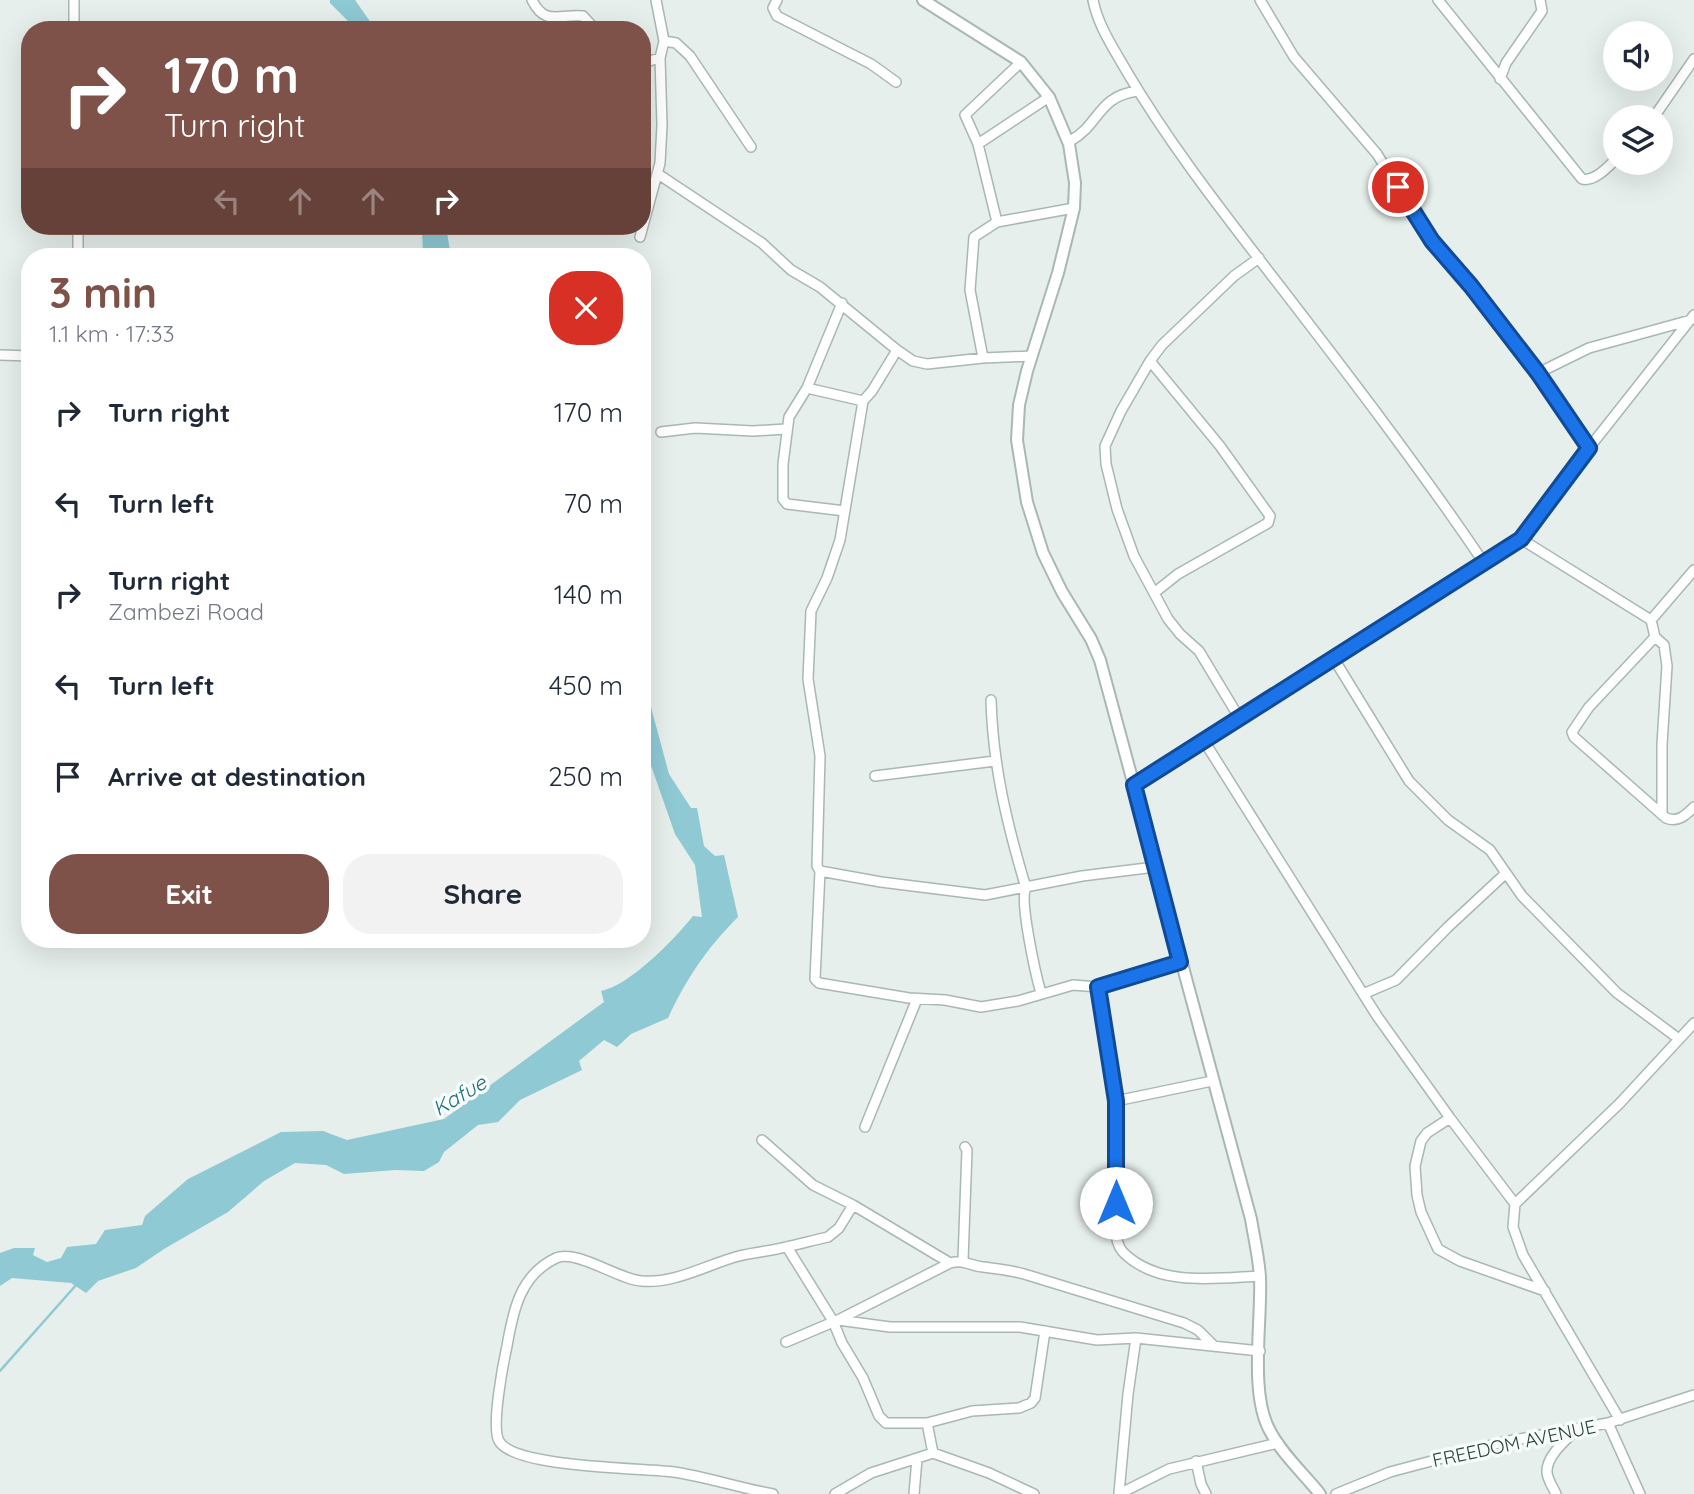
<!DOCTYPE html>
<meta charset="utf-8">
<style>
:root{--surface:#fff;--page:#f2f2f3;--text:#1f2937;--muted:#747a83;--accent:#7f5249}
body{margin:0;font-family:Quicksand,sans-serif;background:var(--page);color:var(--text);height:100vh;display:flex;flex-direction:column;font-size:26px;white-space:nowrap}
*{box-sizing:border-box;margin:0}
p{font-size:23px;color:var(--muted)}
.icon{flex:none;width:38px;height:38px;fill:none;stroke:currentColor;stroke-width:2;stroke-linecap:round;stroke-linejoin:round}
.map{position:relative;flex:1;overflow:hidden}
.panel{position:absolute;left:21px;top:248px;width:630px;height:700px;display:flex;flex-direction:column;background:var(--surface);border-radius:28px;box-shadow:0 7px 28px #0002}
.panel>*{flex:none}
.top-card{position:absolute;left:21px;top:21px;width:630px;height:214px;border-radius:28px;box-shadow:0 7px 28px #0002;background:#7f5249;color:#fff;overflow:hidden}
.fabs{position:absolute;left:1603px;top:21px;display:grid;gap:14px}
.fabs a{display:grid;place-items:center;width:70px;height:70px;border-radius:50%;background:var(--surface);box-shadow:0 7px 28px #0002;font-size:35px}
.pin{position:absolute;display:grid;place-items:center;width:60px;height:60px;color:#fff;margin:-30px;border:4px solid #fff;border-radius:50%;box-shadow:0 2px 7px #0007}
.me{position:absolute;width:77px;margin:-38px;rotate:0deg;stroke-linejoin:round;filter:drop-shadow(0 0 5px #0008)}
.turn{display:flex;align-items:center;gap:24px;height:147px;padding:0 28px;font-size:32px}
.turn .icon{width:91px;height:91px;stroke-width:2.5}
.turn b{display:block;font-size:49px;line-height:60px}
.lanes{display:flex;align-items:center;height:66px;padding:0 28px;background:#0003;justify-content:center;gap:35px;direction:ltr}
.lanes .off{opacity:.35}
.round{display:grid;place-items:center;flex:none;width:74px;height:74px;border-radius:28px;background:var(--page)}
.head{display:flex;align-items:center;justify-content:space-between;height:119px;padding:0 28px}
h1{font-size:42px;font-weight:700;line-height:52px;color:var(--accent)}
.cta{display:flex;gap:14px;margin-top:auto;padding:14px 28px}
.cta a{flex:1;height:80px;border-radius:28px;background:var(--accent);color:#fff;font-size:28px;font-weight:700;line-height:80px;text-align:center}
.cta a+a{background:var(--page);color:var(--text)}
ul{padding:0;list-style:none}
li{display:flex;align-items:center;gap:21px;height:91px;padding:0 28px}
li div{flex:1}
li b{display:block;font-size:26px}
li em{font-style:normal}
.map>svg:first-child{display:block}
</style>
<div class="map">
<svg width="1694" height="1494" viewBox="0 0 1694 1494">
<rect width="100%" height="100%" fill="#e6efeb"/>
<!-- water -->
<path fill="#8ec9d4" d="M 330,0 L 355,0 L 376,30 L 357,30 L 330,3 Z
M 422,226 L 446,226 L 451,257 L 423,257 Z
M 642,672 L 650,676 L 645,685 L 669,774 L 691,808 L 697,808 L 704,846 L 715,856 L 724,855 L 738,917 C 706,949 687,978 668,1018 L 631,1034 L 617,1047 L 604,1040 L 579,1061 L 582,1070 L 520,1100 L 498,1122 L 478,1125 L 444,1152 L 439,1162 L 424,1171 L 395,1170 L 344,1174 L 326,1165 L 295,1163 L 264,1181 L 228,1212 L 164,1249 L 136,1268 L 98,1281 L 86,1293 L 71,1283 L 12,1278 L 0,1286 L 0,1253 L 14,1248 L 35,1248 L 33,1255 L 47,1262 L 61,1258 L 67,1247 L 96,1244 L 105,1230 L 142,1225 L 145,1216 L 188,1179 L 281,1132 L 323,1131 L 347,1140 L 444,1119 L 604,1002 L 601,991 C 629,986 675,939 693,916 L 702,917 L 695,865 L 675,834 L 647,754 L 642,753 Z"/>
<g fill="none" stroke-linecap="round" stroke-linejoin="round">
<!-- stream -->
<path stroke="#8ec9d4" stroke-width="2.5" d="M 0,1371 L 77,1284"/>
<!-- minor casing -->
<g stroke="#a8b8b2" stroke-width="12">
<path id="minor" d="M 74,0 L 74,30
M 532,0 C 545,26 558,14 583,16 L 596,30
M 777,0 L 773,8 L 777,16 L 871,64 L 896,82
M 1093,0 C 1098,26 1114,49 1127,72 C 1166,138 1212,198 1259,259 C 1336,359 1413,458 1484,563
M 1260,0 L 1294,57 L 1377,154 L 1431,241 L 1471,287 L 1538,373 L 1589,448
M 1438,0 L 1582,179 C 1594,182 1607,168 1615,160
M 664,41 L 676,43 L 690,56 L 751,147
M 642,63 L 660,58
M 1500,79 L 1506,63 L 1542,11 L 1540,0
M 1654,117 L 1694,59
M 978,144 L 1049,97
M 1069,144 L 1070,141 C 1100,125 1097,96 1138,91
M 658,174 L 762,243 L 791,270 L 820,287 L 897,350 L 913,361 L 927,364 L 983,358 L 1032,356
M 997,222 L 978,144 L 965,115 L 1021,62
M 78,226 L 78,257
M 640,237 L 660,163 L 662,125 L 660,58 L 664,41 L 656,0
M 842,303 L 807,388 L 789,417 L 783,464 L 783,499 L 787,504 L 845,511
M 897,350 L 872,391 L 863,401 L 840,540 L 827,578 L 811,611 L 808,679 L 820,756 L 817,866 L 820,871 L 815,979 L 819,983 L 909,998 L 945,1000 L 981,1007 L 1018,1001 L 1073,985 L 1098,987 L 1108,985 L 1180,962
M 0,355 L 30,356
M 983,358 L 970,290 L 974,237 L 997,222 L 1074,208
M 1150,361 L 1220,446 L 1270,516 L 1268,523 L 1178,574 L 1154,593
M 1538,373 L 1589,348 L 1691,320
M 807,388 L 863,401
M 661,432 L 695,428 L 753,431 L 786,429
M 1521,539 L 1651,620 L 1655,637 L 1664,645 L 1667,666 L 1662,744 L 1662,815
M 1651,620 L 1694,570
M 1655,637 L 1589,707 L 1572,732 L 1574,737 L 1666,818 C 1678,823 1686,815 1694,807
M 1334,659 L 1409,781 L 1448,820 L 1490,850 L 1522,896 L 1617,993 L 1679,1039
M 991,700 C 993,767 1007,824 1026,888 C 1019,900 1036,976 1041,993
M 1240,719 L 1199,651 L 1180,634 L 1168,619 L 1134,556 L 1117,509 L 1106,464 L 1105,446 L 1121,411 L 1150,361 L 1162,345 L 1234,276 L 1259,258
M 1204,741 L 1377,1016 L 1450,1118 L 1515,1204 L 1513,1227 L 1523,1255 L 1620,1420
M 875,776 L 995,761
M 1134,785 L 1521,539 L 1589,448 L 1694,315
M 820,871 L 881,882 L 985,895 L 1082,876 L 1155,867
M 1098,987 C 1104,1024 1112,1061 1116,1098 C 1119,1131 1117,1166 1116,1199 C 1116,1217 1111,1243 1126,1255 C 1161,1287 1217,1278 1260,1276
M 1363,994 L 1396,980 L 1448,927 L 1505,874
M 1116,1101 L 1212,1081
M 1450,1118 L 1427,1133 L 1421,1141 L 1415,1166 L 1417,1195 L 1421,1212 L 1438,1249 L 1460,1261 L 1545,1291
M 865,1127 L 917,999
M 762,1140 L 813,1185 L 853,1205 L 950,1263
M 1515,1204 L 1620,1103 L 1694,1023
M 787,1247 L 833,1321 L 842,1343 L 863,1378 L 879,1416 L 886,1423 L 927,1423 L 972,1411 L 1019,1408 L 1031,1403 L 1035,1398 L 1045,1331
M 963,1260 L 967,1150 L 965,1147
M 838,1320 L 890,1327 L 1020,1327 L 1097,1340 L 1136,1338 L 1260,1351
M 786,1342 L 838,1320 L 950,1263 C 966,1259 969,1266 983,1267 C 997,1269 1010,1270 1024,1274 L 1184,1323 L 1198,1330 L 1213,1345
M 927,1423 L 933,1453
M 1608,1423 L 1640,1494
M 1196,1461 L 1201,1484 L 1206,1494
M 1119,1493 L 1128,1394 L 1136,1338
M 773,1494 C 740,1488 707,1477 674,1472 C 644,1468 513,1468 499,1441 C 491,1427 503,1364 507,1346 C 513,1311 520,1275 556,1258 C 577,1249 619,1280 642,1281 C 675,1284 708,1264 739,1256 C 755,1252 771,1251 786,1247 C 800,1244 814,1240 828,1237 L 839,1228 L 853,1205
M 835,1494 L 871,1473 L 933,1453 L 989,1473 L 1034,1494
M 914,1494 L 917,1459
M 1119,1494 L 1169,1469 L 1278,1443
M 1336,1494 L 1390,1472 L 1503,1442 L 1608,1423 L 1694,1395
M 1556,1494 C 1553,1487 1547,1479 1547,1472 C 1546,1456 1567,1439 1577,1429"/>
</g>
<!-- tertiary casing -->
<g stroke="#a8b8b2" stroke-width="14">
<path id="tertiary" d="M 923,0 L 1021,62 L 1049,97 L 1069,144 L 1075,183 L 1074,208 L 1058,273 L 1027,371 L 1019,405 L 1017,440 L 1027,502 L 1043,553 L 1062,592 L 1091,639 L 1100,660 L 1251,1219 C 1254,1238 1259,1258 1260,1278 C 1262,1321 1249,1394 1270,1431 C 1282,1454 1304,1474 1320,1494"/>
</g>
<!-- minor -->
<use href="#minor" stroke="#fff" stroke-width="9"/>
<!-- tertiary -->
<use href="#tertiary" stroke="#fff" stroke-width="10"/>
</g>
<g fill="none" stroke-linecap="round" stroke-linejoin="round">
<!-- route casing -->
<g stroke="#114b97" stroke-width="18">
<path id="route" d="M 1116,1203 L 1116,1101 L 1098,987 L 1180,962 L 1134,785 L 1521,539 L 1589,448 L 1538,373 L 1471,286 L 1432,241 L 1398,187"/>
</g>
<!-- route -->
<use href="#route" stroke="#1a73e8" stroke-width="12"/>
</g>
<g text-anchor="middle" dominant-baseline="central" stroke-width="7" stroke-linejoin="round" paint-order="stroke">
<!-- street labels -->
<g font-size="19" fill="#24423a" stroke="#f7fbf9">
<text transform="translate(1514 1443) rotate(-12)">FREEDOM AVENUE</text>
</g>
<!-- water labels -->
<g font-size="21" font-style="italic" fill="#1c6f80" stroke="#f7fbf9">
<text transform="translate(459 1095) rotate(-31)">Kafue</text>
</g>
</g>
</svg>
<div class="fabs">
<a><svg class="icon" aria-label="sound" viewBox="0 0 24 24"><path d="M4 9h4l5-4v14l-5-4H4zM17 9q2 3 0 6"/></svg></a>
<a><svg class="icon" aria-label="layers" viewBox="0 0 24 24"><path d="M12 4l9 5-9 5-9-5zM3 14l9 5 9-5"/></svg></a>
</div>
<div class="pin" style="left:1398px;top:187px;background:#d93025"><svg class="icon" aria-label="arrive" viewBox="0 0 24 24"><path d="M6 21V4h12l-3 4 3 4H6"/></svg></div>
<svg class="me" style="left:1116px;top:1203px" viewBox="-20 -20 40 40"><circle r="19" fill="#fff"/><path d="M0-13L10 11 0 6-10 11z" fill="#1a73e8"/></svg>
<div class="top-card">
<div class="turn"><svg class="icon" aria-label="right" viewBox="0 0 24 24"><path d="M7 20v-9h11M14 6l5 5-5 5"/></svg><div><b>170 m</b>Turn right</div></div>
<div class="lanes"><svg class="icon off" aria-label="left" viewBox="0 0 24 24"><path d="M17 20v-9H6M10 6l-5 5 5 5"/></svg><svg class="icon off" aria-label="ahead" viewBox="0 0 24 24"><path d="M12 20V5M6 11l6-6 6 6"/></svg><svg class="icon off" aria-label="ahead" viewBox="0 0 24 24"><path d="M12 20V5M6 11l6-6 6 6"/></svg><svg class="icon" aria-label="right" viewBox="0 0 24 24"><path d="M7 20v-9h11M14 6l5 5-5 5"/></svg></div>
</div>
<section class="panel">
<div class="head"><div><h1>3 min</h1><p>1.1 km · 17:33</p></div><a class="round" style="background:#d93025;color:#fff"><svg class="icon" aria-label="close" viewBox="0 0 24 24"><path d="M6 6l12 12M18 6L6 18"/></svg></a></div>
<ul>
<li><svg class="icon" aria-label="right" viewBox="0 0 24 24"><path d="M7 20v-9h11M14 6l5 5-5 5"/></svg><div><b>Turn right</b></div><em>170 m</em></li>
<li><svg class="icon" aria-label="left" viewBox="0 0 24 24"><path d="M17 20v-9H6M10 6l-5 5 5 5"/></svg><div><b>Turn left</b></div><em>70 m</em></li>
<li><svg class="icon" aria-label="right" viewBox="0 0 24 24"><path d="M7 20v-9h11M14 6l5 5-5 5"/></svg><div><b>Turn right</b><p>Zambezi Road</p></div><em>140 m</em></li>
<li><svg class="icon" aria-label="left" viewBox="0 0 24 24"><path d="M17 20v-9H6M10 6l-5 5 5 5"/></svg><div><b>Turn left</b></div><em>450 m</em></li>
<li><svg class="icon" aria-label="arrive" viewBox="0 0 24 24"><path d="M6 21V4h12l-3 4 3 4H6"/></svg><div><b>Arrive at destination</b></div><em>250 m</em></li>
</ul>
<div class="cta"><a>Exit</a><a>Share</a></div>
</section>
</div>
